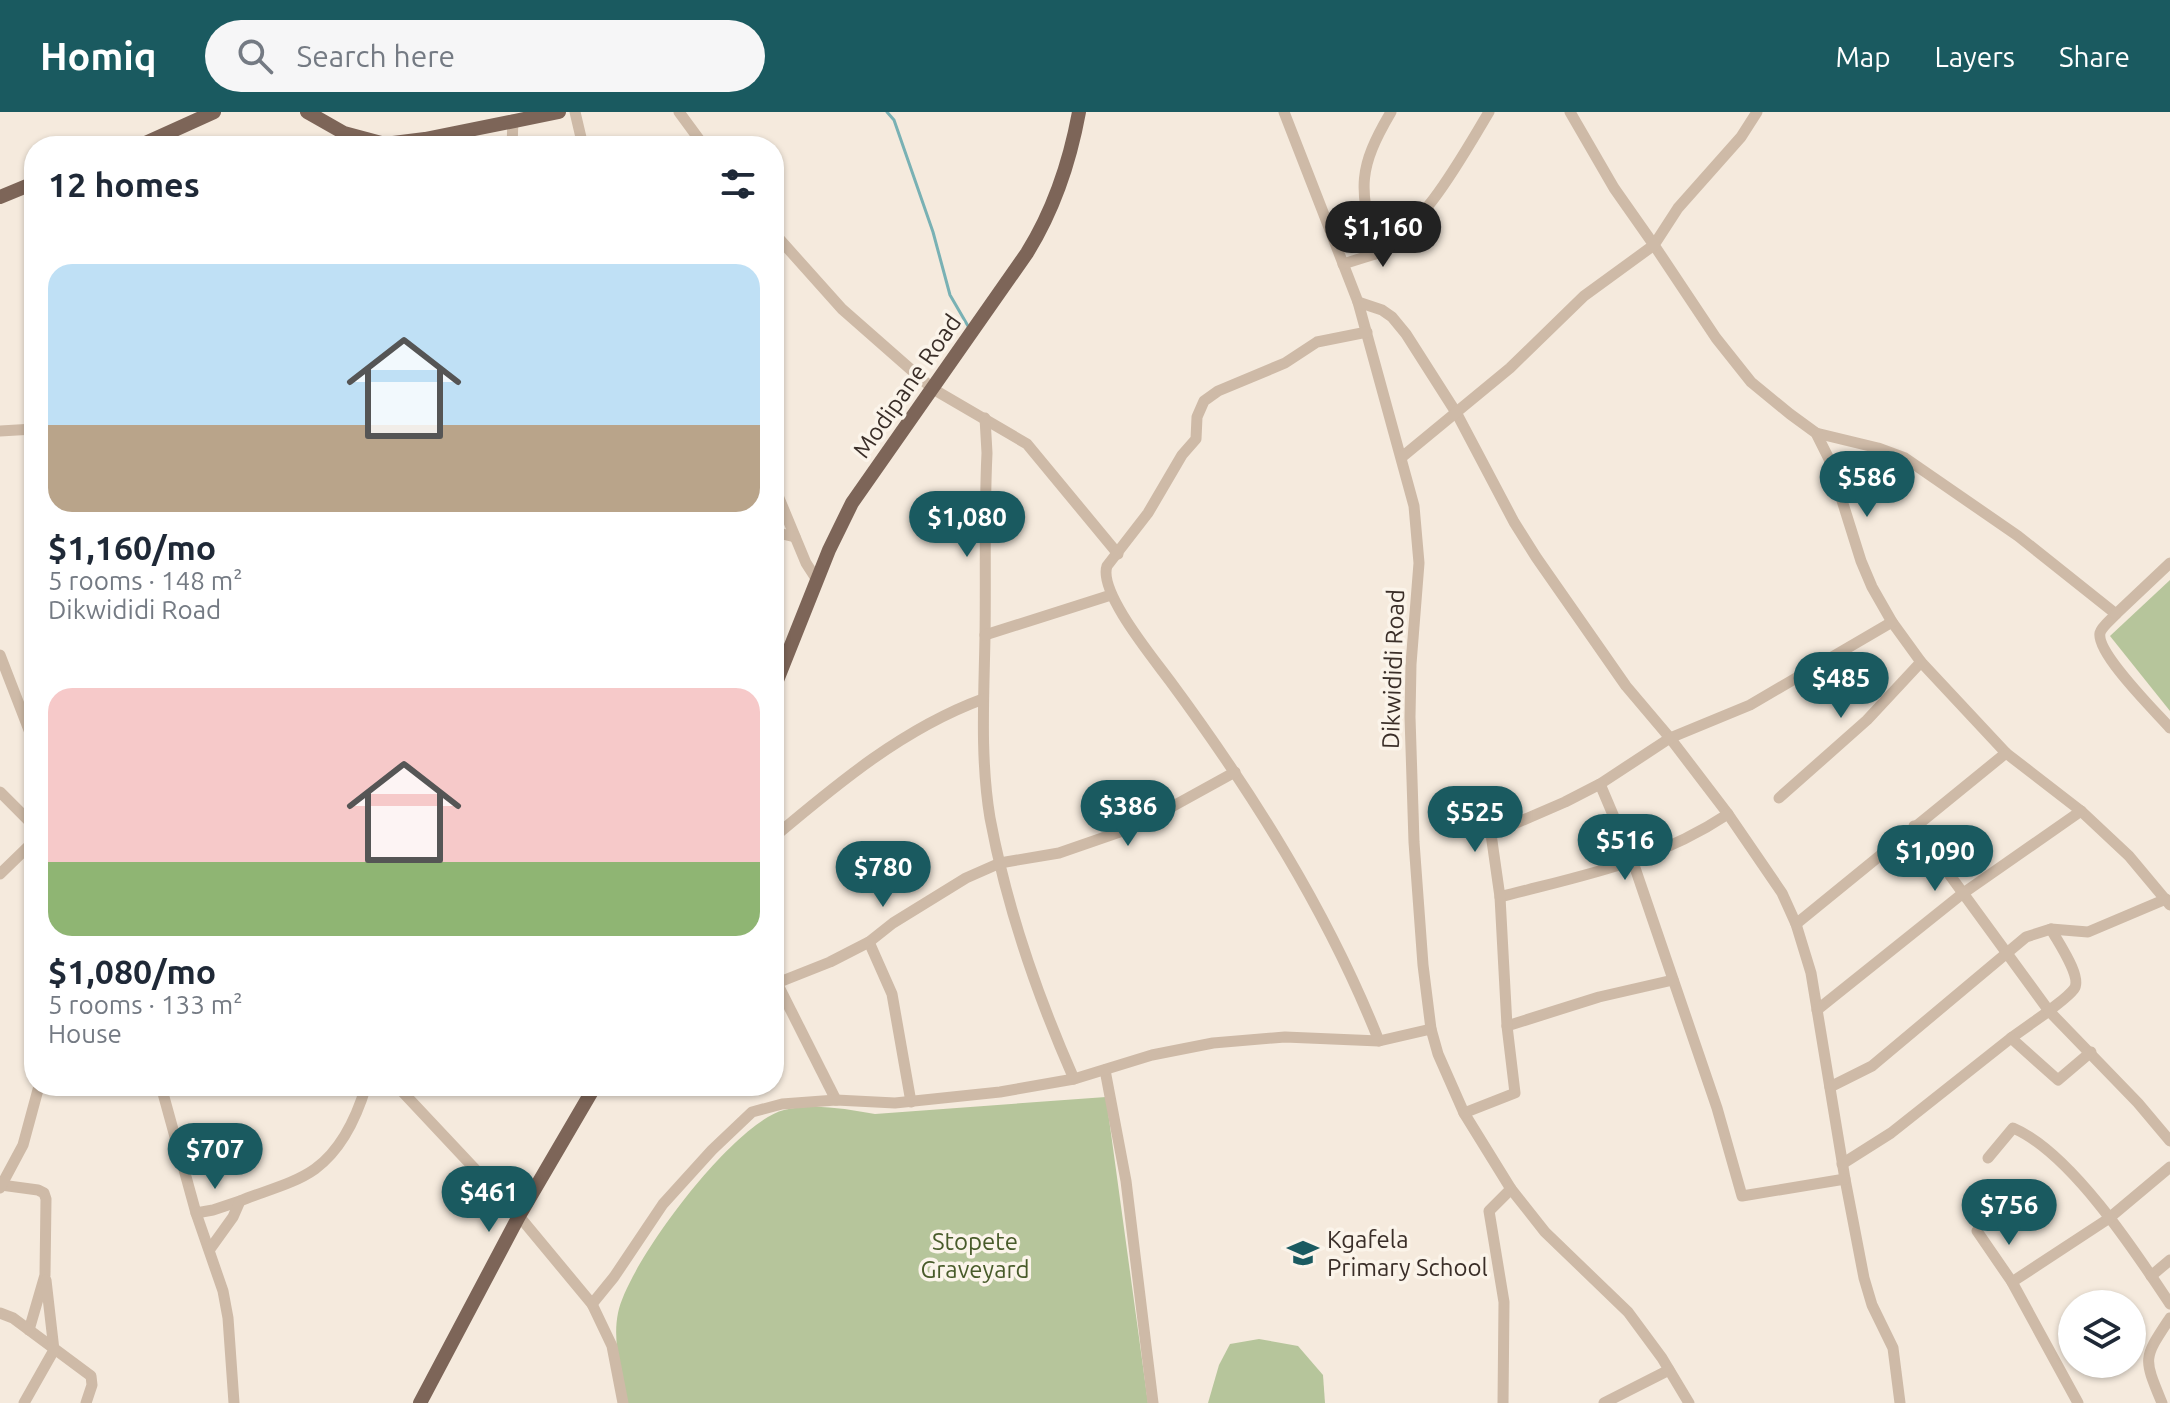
<!DOCTYPE html>
<meta charset="utf-8">
<style>
:root{--surface:#fff;--page:#f6f6f7;--text:#1f2937;--muted:#747a83;--accent:#1a5a60}
body{margin:0;font-family:Ubuntu,sans-serif;background:var(--page);color:var(--text);height:100vh;display:flex;flex-direction:column;font-size:30px;white-space:nowrap}
*{box-sizing:border-box;margin:0}
p{font-size:26px;color:var(--muted)}
.icon{flex:none;width:44px;height:44px;fill:none;stroke:currentColor;stroke-width:2;stroke-linecap:round;stroke-linejoin:round}
.map{position:relative;flex:1;overflow:hidden}
.panel{position:absolute;left:24px;top:24px;width:760px;height:960px;display:flex;flex-direction:column;background:var(--surface);border-radius:32px;box-shadow:0 2px 6px #0004}
.panel>*{flex:none}
.controls{position:absolute;left:2058px;top:1178px;display:grid;gap:16px}
.controls a{display:grid;place-items:center;width:88px;height:88px;border-radius:50%;background:var(--surface);box-shadow:0 2px 6px #0004;font-size:40px}
.price{position:absolute;translate:-50% -68px;padding:0 18px;border-radius:28px;background:var(--accent);color:#fff;font-size:26px;line-height:52px;filter:drop-shadow(0 2px 4px #0008)}
.price::after{content:'';position:absolute;left:50%;top:48px;width:24px;height:18px;margin-left:-12px;background:inherit;clip-path:polygon(0 0,100% 0,50% 100%)}
.price.active{background:#222;color:#fff}
ul{padding:0;list-style:none}
li{display:grid;align-content:center;gap:16px;height:424px;padding:0 24px}
li span{display:grid;place-items:center;height:248px;border-radius:24px;color:#555}
li>.icon{margin-inline-start:auto}
span .icon{width:144px;height:144px;fill:#fffc;stroke-width:1}
li b{font-size:34px}
h2{display:flex;justify-content:space-between;align-items:center;height:96px;padding:0 24px;font-size:34px}
header{display:flex;align-items:center;gap:48px;box-sizing:border-box;height:112px;padding:0 40px;background:var(--accent);color:#fff}
header strong{font-size:38px}
nav{display:flex;gap:44px;margin-inline-start:auto;font-size:28px}
.search{width:560px;height:72px;background:var(--page);display:flex;align-items:center;gap:20px;box-sizing:border-box;padding:0 28px;border-radius:44px;color:var(--muted);font-size:30px}
.map>svg:first-child{display:block}
.green{fill:#b6c59b}
.lines{fill:none;stroke-linecap:round;stroke-linejoin:round}
.stream{stroke:#79b1b4;stroke-width:3}
.minor{stroke:#cebaa7;stroke-width:11}
.major{stroke:#7d6558;stroke-width:14}
.labels{text-anchor:middle;dominant-baseline:central;stroke-width:7;stroke-linejoin:round;paint-order:stroke}
.street-label{font-size:24px;fill:#3a2e28;stroke:#fbf4ea}
.poi-label{font-size:24px;fill:#3a2e28;stroke:#fbf4ea;text-anchor:start}
.park-label{font-size:24px;fill:#485b2a;stroke:#fbf4ea}
</style>
<header>
<strong>Homiq</strong>
<div class="search"><svg class="icon" aria-label="search" viewBox="0 0 24 24"><circle cx="10" cy="10" r="6"/><path d="M15 15l6 6"/></svg>Search here</div>
<nav><a>Map</a><a>Layers</a><a>Share</a></nav>
</header>
<div class="map">
<svg width="2170" height="1291" viewBox="0 0 2170 1291">
<rect width="100%" height="100%" fill="#f5eadd"/>
<g class="green">
<path d="M 2170,468 L 2170,599 L 2110,524 Z"/>
<path d="M 1106,985 L 1148,1291 L 628,1291 C 622,1262 612,1230 618,1201 C 628,1151 734,1010 784,998 C 813,991 846,997 875,1002 Z"/>
<path d="M 1259,1227 L 1298,1234 L 1323,1263 L 1325,1291 L 1208,1291 L 1219,1253 L 1230,1232 Z"/>
</g>
<g class="lines">
<path class="stream" d="M 887,0 L 894,8 L 933,120 L 950,183 L 968,214"/>
<g class="minor">
<path d="M 575,0 L 583,34"/>
<path d="M 679,0 L 704,34"/>
<path d="M 1284,0 L 1358,190 L 1414,394 L 1419,451 L 1411,552 L 1410,605 L 1414,730 L 1423,853 L 1431,917 L 1438,942 L 1464,1001 L 1511,1077 L 1545,1120 L 1628,1200 L 1662,1246 L 1689,1291"/>
<path d="M 1391,0 C 1355,61 1361,76 1375,142 C 1425,114 1460,48 1489,0"/>
<path d="M 1757,0 L 1741,25 L 1678,96 L 1654,133 L 1716,226 L 1751,270 L 1790,302 L 1816,321 L 1829,347 L 1861,449 L 1872,475 L 1892,510 L 1921,550 L 2006,641 L 2081,699 L 2129,744 L 2170,793"/>
<path d="M 512,34 L 513,8"/>
<path d="M 774,121 L 842,197 L 933,277 L 1027,332 L 1118,442"/>
<path d="M 1343,152 L 1375,142"/>
<path d="M 1358,190 L 1382,198 L 1392,205 L 1406,222 L 1457,302 L 1514,410 L 1536,445 L 1626,574 L 1670,626 L 1728,702 L 1782,781 L 1796,812 L 1811,861 L 1845,1067 L 1864,1166 L 1872,1193 L 1893,1236 L 1900,1291"/>
<path d="M 1367,220 L 1317,230 L 1285,251 L 1218,279 L 1204,289 L 1197,305 L 1196,327 L 1182,343 L 1148,401 L 1107,454 C 1098,480 1154,547 1170,569 C 1252,680 1328,800 1379,929"/>
<path d="M 985,306 L 987,341 C 984,402 986,463 985,524 C 984,584 980,646 990,706 C 1007,797 1037,883 1074,967"/>
<path d="M 0,319 L 34,317"/>
<path d="M 1816,321 L 1878,336 L 1905,346 L 2018,424 L 2116,502 C 2111,508 2102,514 2100,521 C 2096,541 2155,599 2170,616"/>
<path d="M 1402,345 L 1510,256 L 1584,184 L 1654,133 L 1614,76 L 1570,0"/>
<path d="M 774,374 L 806,451 L 817,468"/>
<path d="M 774,420 L 795,425"/>
<path d="M 2116,502 L 2170,451"/>
<path d="M 985,523 L 1111,483"/>
<path d="M 0,543 L 34,631"/>
<path d="M 1600,672 L 1633,750 L 1717,996 L 1742,1084 L 1845,1067"/>
<path d="M 0,680 L 34,714"/>
<path d="M 1779,686 L 1867,608 L 1921,550"/>
<path d="M 1914,714 L 2049,899 L 2011,926"/>
<path d="M 774,725 C 838,671 904,616 983,587"/>
<path d="M 0,762 L 34,729"/>
<path d="M 1500,785 C 1583,763 1654,751 1728,702"/>
<path d="M 1796,812 L 2006,641"/>
<path d="M 2051,817 C 2057,829 2083,865 2074,877 C 2068,885 2057,892 2049,899 L 2138,991 L 2170,1029"/>
<path d="M 869,830 L 892,882 L 911,990"/>
<path d="M 775,867 L 836,988"/>
<path d="M 777,871 L 830,850 L 869,830 L 893,811 L 966,766 L 1000,751 L 1059,741 L 1137,714 L 1235,660"/>
<path d="M 1817,898 L 1962,782 L 2081,699"/>
<path d="M 1507,914 L 1599,885 L 1673,868"/>
<path d="M 1105,958 L 1126,1069 L 1153,1291"/>
<path d="M 161,974 L 196,1101 L 223,1179 L 228,1206 L 234,1291"/>
<path d="M 397,974 L 519,1104 L 592,1192 L 612,1234 L 623,1291"/>
<path d="M 1830,975 L 1872,954 L 2026,825 L 2051,817 L 2088,820 L 2166,787"/>
<path d="M 1464,1001 L 1515,981 L 1507,914 L 1500,785 L 1491,722 L 1565,690 L 1600,672 L 1670,626 L 1750,593 L 1892,510"/>
<path d="M 1988,1046 L 2013,1016 C 2070,1040 2135,1139 2170,1192"/>
<path d="M 1842,1052 L 1891,1021 L 2011,926 L 2058,968 L 2091,940"/>
<path d="M 1,1073 L 38,1078 L 44,1081 L 46,1087 L 45,1163 L 29,1218"/>
<path d="M 0,1076 L 23,1033 L 39,974"/>
<path d="M 196,1101 L 213,1098 L 240,1089"/>
<path d="M 1977,1119 L 2012,1170"/>
<path d="M 210,1137 L 233,1105 L 240,1089 C 264,1079 294,1072 315,1057 C 341,1038 357,1004 366,974"/>
<path d="M 2151,1164 L 2170,1148"/>
<path d="M 592,1192 L 614,1165 L 663,1092 L 712,1038 L 752,1000 L 782,992 L 836,988 L 895,991 L 1000,980 L 1074,967 L 1152,943 L 1213,931 L 1285,925 L 1379,929 L 1431,917"/>
<path d="M 0,1201 L 13,1206 L 91,1264 L 92,1273 L 86,1291"/>
<path d="M 24,1291 L 54,1238 L 46,1168"/>
<path d="M 1503,1291 L 1504,1190 L 1489,1099 L 1511,1077"/>
<path d="M 1604,1291 L 1669,1258"/>
<path d="M 2078,1291 L 2012,1170 L 2108,1107 L 2170,1055"/>
<path d="M 2162,1291 C 2143,1245 2143,1247 2170,1206"/>
</g>
<g class="major">
<path d="M 307,0 L 344,21 L 385,32 L 425,27 L 559,0"/>
<path d="M 139,34 L 214,0"/>
<path d="M 0,85 L 34,71"/>
<path d="M 774,576 L 829,438 L 852,391 L 1027,141 C 1053,99 1070,49 1079,0"/>
<path d="M 420,1291 L 519,1104 L 595,974"/>
</g>
</g>
<defs>
<symbol id="school-bare" viewBox="-9 -9 18 18"><path d="M0-5L7-2L0 1L-7-2ZM-4 1L0 2.5L4 1V4Q0 6-4 4Z" fill="#1a5a60" stroke="#fbf4ea" stroke-width="2.5" paint-order="stroke"/></symbol>
</defs>
<g fill-rule="evenodd">
<use href="#school-bare" x="1281" y="1119" width="44" height="44"/>
</g>
<g class="labels">
<g class="street-label">
<text transform="translate(907 274) rotate(-55)">Modipane Road</text>
<text transform="translate(1393 557) rotate(-88)">Dikwididi Road</text>
</g>
<g class="poi-label">
<text x="1327" y="1127">Kgafela<tspan x="1327" dy="28">Primary School</tspan></text>
</g>
<g class="park-label">
<text x="975" y="1129">Stopete<tspan x="975" dy="28">Graveyard</tspan></text>
</g>
</g>
</svg>
<div class="controls">
<a><svg class="icon" aria-label="layers" viewBox="0 0 24 24"><path d="M12 4l9 5-9 5-9-5zM3 14l9 5 9-5"/></svg></a>
</div>
<b class="price active" style="left:1383px;top:157px">$1,160</b>
<b class="price" style="left:1867px;top:407px">$586</b>
<b class="price" style="left:967px;top:447px">$1,080</b>
<b class="price" style="left:1841px;top:608px">$485</b>
<b class="price" style="left:1128px;top:736px">$386</b>
<b class="price" style="left:1475px;top:742px">$525</b>
<b class="price" style="left:1625px;top:770px">$516</b>
<b class="price" style="left:1935px;top:781px">$1,090</b>
<b class="price" style="left:883px;top:797px">$780</b>
<b class="price" style="left:215px;top:1079px">$707</b>
<b class="price" style="left:489px;top:1122px">$461</b>
<b class="price" style="left:2009px;top:1135px">$756</b>
<section class="panel">
<h2>12 homes<svg class="icon" aria-label="filters" viewBox="0 0 24 24"><path d="M4 7h16M4 17h16"/><circle cx="9" cy="7" r="2"/><circle cx="15" cy="17" r="2"/></svg></h2>
<ul>
<li><span style="background:linear-gradient(#bfe0f5 65%,#b9a48a 0)"><svg class="icon" aria-label="home" viewBox="0 0 24 24"><path d="M3 11l9-7 9 7M6 9v11h12V9"/></svg></span><div><b>$1,160/mo</b><p>5 rooms · 148 m²</p><p>Dikwididi Road</p></div></li>
<li><span style="background:linear-gradient(#f6c9c9 70%,#8fb573 0)"><svg class="icon" aria-label="home" viewBox="0 0 24 24"><path d="M3 11l9-7 9 7M6 9v11h12V9"/></svg></span><div><b>$1,080/mo</b><p>5 rooms · 133 m²</p><p>House</p></div></li>
</ul>
</section>
</div>
